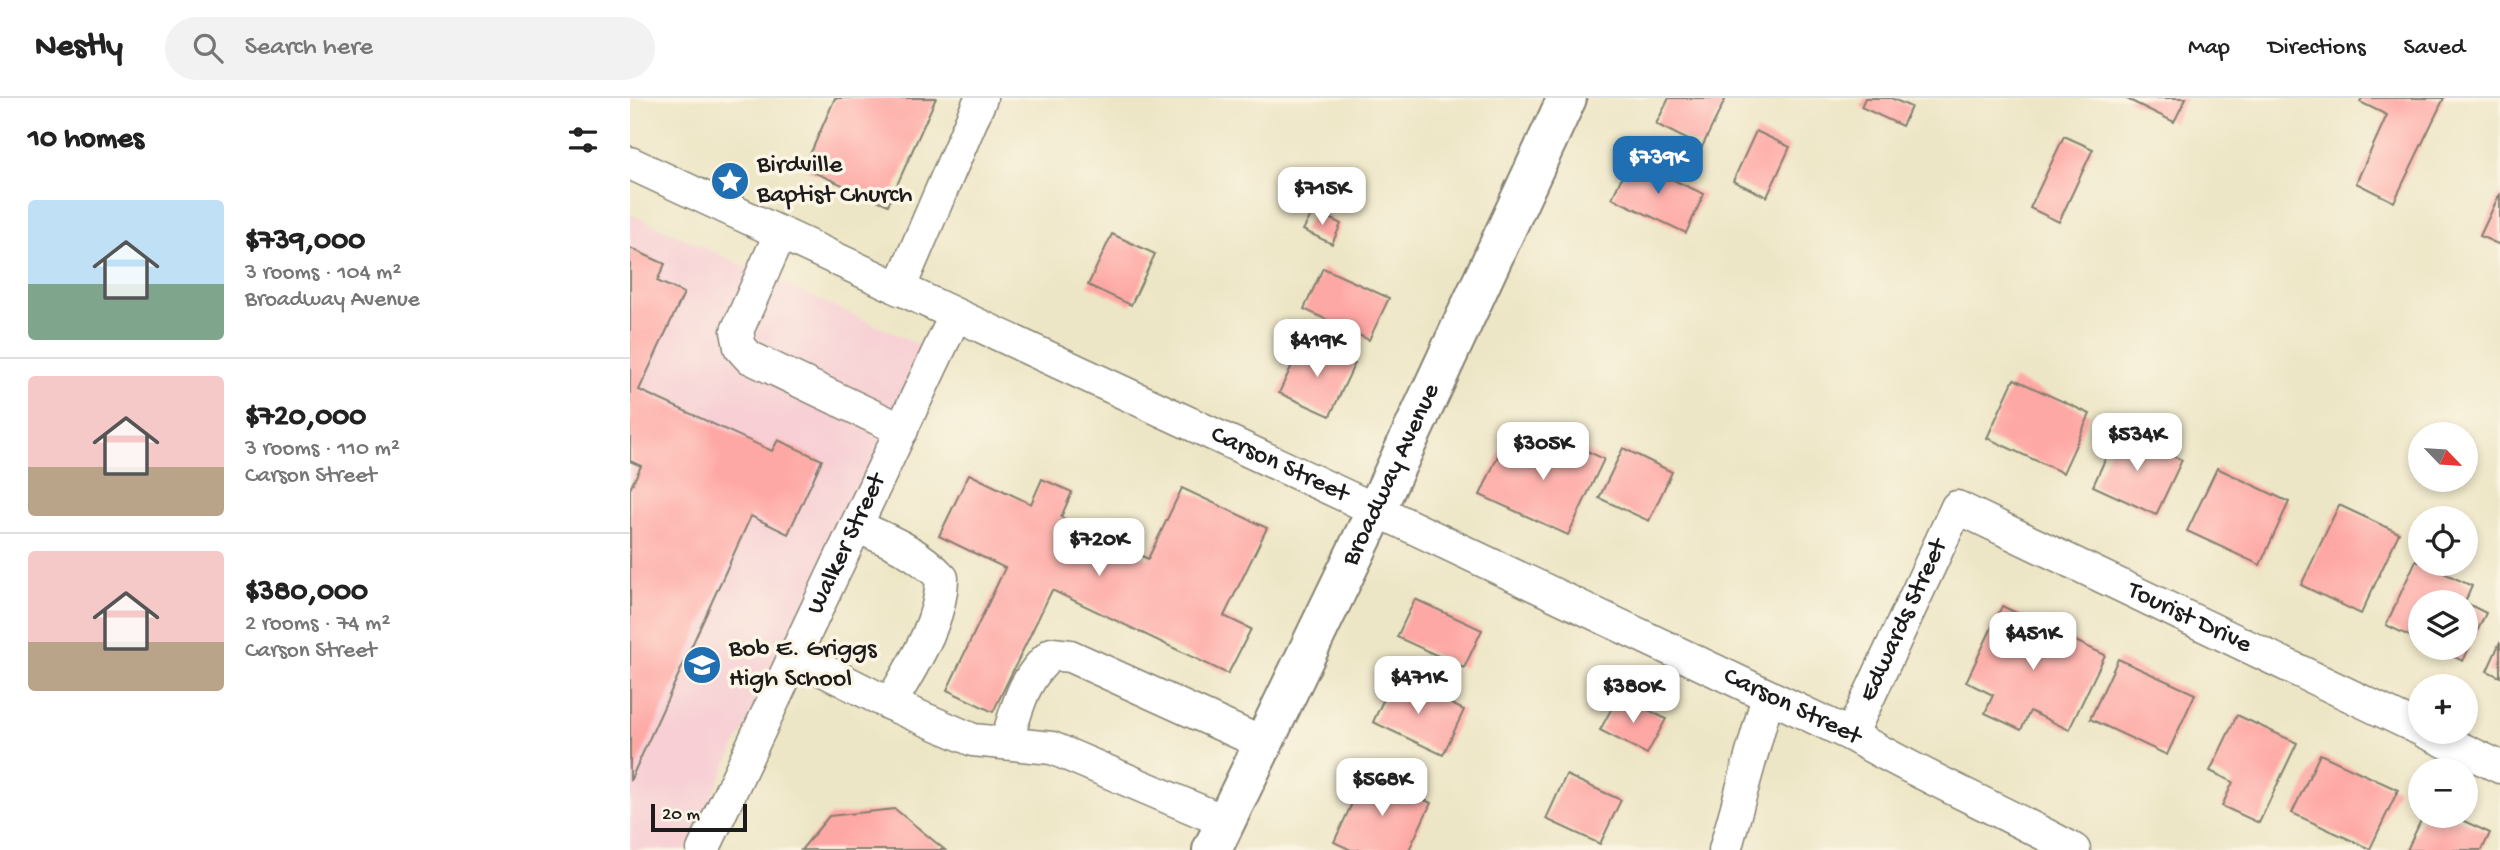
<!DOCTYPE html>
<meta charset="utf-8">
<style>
:root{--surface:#fff;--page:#f2f2f2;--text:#222;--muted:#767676;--line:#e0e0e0;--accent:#1f6fb2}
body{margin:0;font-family:"Gochi Hand",sans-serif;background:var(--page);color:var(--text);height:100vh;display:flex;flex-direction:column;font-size:26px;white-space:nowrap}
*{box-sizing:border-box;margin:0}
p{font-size:23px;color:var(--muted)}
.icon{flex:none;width:38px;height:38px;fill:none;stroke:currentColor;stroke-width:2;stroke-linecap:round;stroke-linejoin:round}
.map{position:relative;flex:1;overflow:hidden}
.side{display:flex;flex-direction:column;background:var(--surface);width:630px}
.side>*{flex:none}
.needle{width:46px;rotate:115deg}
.fabs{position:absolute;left:1778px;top:324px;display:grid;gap:14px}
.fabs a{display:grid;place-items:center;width:70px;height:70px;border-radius:50%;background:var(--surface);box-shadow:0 4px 10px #0003;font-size:35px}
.scale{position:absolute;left:21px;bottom:18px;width:96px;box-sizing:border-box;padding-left:7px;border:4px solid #1c1c1c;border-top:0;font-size:19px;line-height:24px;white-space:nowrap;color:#1c1c1c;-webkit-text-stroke:5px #fcf5e5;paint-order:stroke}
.price{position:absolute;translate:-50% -60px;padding:0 16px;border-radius:14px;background:#fff;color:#222;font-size:23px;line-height:46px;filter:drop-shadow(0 2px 4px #0008)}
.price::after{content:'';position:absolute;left:50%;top:42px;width:21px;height:16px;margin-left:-10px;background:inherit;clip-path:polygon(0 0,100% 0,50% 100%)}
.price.on{background:var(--accent);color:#fff}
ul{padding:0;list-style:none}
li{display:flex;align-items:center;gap:21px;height:175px;padding:0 28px}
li+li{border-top:2px solid var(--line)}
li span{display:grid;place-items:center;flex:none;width:196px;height:140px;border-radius:7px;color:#555}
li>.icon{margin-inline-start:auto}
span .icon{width:84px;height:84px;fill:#fffc;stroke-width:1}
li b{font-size:30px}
h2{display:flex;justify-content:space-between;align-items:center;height:84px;padding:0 28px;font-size:30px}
header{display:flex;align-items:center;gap:42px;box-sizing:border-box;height:98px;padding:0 35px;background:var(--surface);border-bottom:2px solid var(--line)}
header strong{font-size:33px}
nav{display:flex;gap:38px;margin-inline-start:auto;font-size:24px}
.search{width:490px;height:63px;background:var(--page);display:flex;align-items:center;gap:18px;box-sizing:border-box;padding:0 24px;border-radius:38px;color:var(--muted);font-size:26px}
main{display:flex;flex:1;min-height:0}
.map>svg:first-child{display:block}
.built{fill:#f7cfd4}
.building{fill:#fea8a5}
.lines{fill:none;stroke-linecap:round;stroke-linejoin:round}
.minor-casing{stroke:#848171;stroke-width:35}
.major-casing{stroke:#848171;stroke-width:42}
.minor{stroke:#fff;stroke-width:32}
.major{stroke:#fff;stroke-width:38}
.labels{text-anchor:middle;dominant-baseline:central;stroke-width:7;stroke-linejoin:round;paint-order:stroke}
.poi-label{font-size:26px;fill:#1c1c1c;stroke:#fcf5e5;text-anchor:start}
.street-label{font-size:26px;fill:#1c1c1c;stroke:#fcf5e5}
</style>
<header>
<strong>Nestly</strong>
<div class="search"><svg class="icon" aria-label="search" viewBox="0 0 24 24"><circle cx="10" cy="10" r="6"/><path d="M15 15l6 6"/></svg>Search here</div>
<nav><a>Map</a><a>Directions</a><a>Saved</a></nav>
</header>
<main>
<section class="side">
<h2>10 homes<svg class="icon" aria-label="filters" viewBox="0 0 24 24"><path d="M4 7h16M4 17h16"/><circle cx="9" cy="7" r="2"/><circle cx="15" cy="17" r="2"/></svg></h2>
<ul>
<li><span style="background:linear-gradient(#bfe0f5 60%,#7fa58c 0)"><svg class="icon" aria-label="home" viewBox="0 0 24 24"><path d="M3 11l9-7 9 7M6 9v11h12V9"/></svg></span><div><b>$739,000</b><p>3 rooms · 104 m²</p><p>Broadway Avenue</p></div></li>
<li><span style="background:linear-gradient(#f6c9c9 65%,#b9a48a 0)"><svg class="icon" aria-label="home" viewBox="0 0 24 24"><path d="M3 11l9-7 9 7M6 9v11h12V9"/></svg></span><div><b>$720,000</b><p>3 rooms · 110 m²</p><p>Carson Street</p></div></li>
<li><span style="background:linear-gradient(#f6c9c9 65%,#b9a48a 0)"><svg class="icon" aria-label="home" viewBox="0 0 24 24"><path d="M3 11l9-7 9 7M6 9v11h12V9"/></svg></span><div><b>$380,000</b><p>2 rooms · 74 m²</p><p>Carson Street</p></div></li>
</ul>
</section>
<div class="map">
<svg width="1870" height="752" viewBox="0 0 1870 752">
<rect width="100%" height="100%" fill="#fcf5e5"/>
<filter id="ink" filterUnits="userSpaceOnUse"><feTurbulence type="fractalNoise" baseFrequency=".0143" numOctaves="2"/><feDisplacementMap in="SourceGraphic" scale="14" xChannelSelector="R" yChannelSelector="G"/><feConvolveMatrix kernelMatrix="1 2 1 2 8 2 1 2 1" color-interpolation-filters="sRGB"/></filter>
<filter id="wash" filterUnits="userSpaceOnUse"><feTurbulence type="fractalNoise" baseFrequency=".00686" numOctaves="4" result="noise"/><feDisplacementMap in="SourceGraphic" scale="28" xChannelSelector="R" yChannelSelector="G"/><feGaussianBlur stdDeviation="1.57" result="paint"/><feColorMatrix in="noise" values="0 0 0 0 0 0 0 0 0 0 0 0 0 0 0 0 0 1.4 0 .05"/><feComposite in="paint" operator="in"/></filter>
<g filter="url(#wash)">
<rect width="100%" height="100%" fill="#ede6c6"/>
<path class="built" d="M 0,116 L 296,250 L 56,752 L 0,752 Z"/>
<g id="blocks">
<g class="building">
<path d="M 205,0 L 306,0 L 258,107 L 174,70 Z"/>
<path d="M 1039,0 L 1096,0 L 1072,49 L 1026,26 Z"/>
<path d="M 1235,0 L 1261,0 L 1281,9 L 1272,28 L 1231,9 Z"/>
<path d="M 1495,0 L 1556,0 L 1544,24 Z"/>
<path d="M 1732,0 L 1814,0 L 1764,104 L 1726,85 L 1757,17 L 1730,4 Z"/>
<path d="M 1126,33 L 1160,49 L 1137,99 L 1103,83 Z"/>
<path d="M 1434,38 L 1463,51 L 1429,124 L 1400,110 Z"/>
<path d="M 1000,62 L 1074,96 L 1056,135 L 982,100 Z"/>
<path d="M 1870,95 L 1870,147 L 1850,138 Z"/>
<path d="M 684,112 L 711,126 L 702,146 L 673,132 Z"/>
<path d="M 482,136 L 525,156 L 501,207 L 458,187 Z"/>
<path d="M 0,150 L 35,166 L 27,183 L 54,195 L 9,292 L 142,353 L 148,342 L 192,362 L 158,436 L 121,418 L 0,683 L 0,391 L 11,368 L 0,363 Z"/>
<path d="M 693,170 L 759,200 L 739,242 L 674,211 Z"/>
<path d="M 692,249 L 725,265 L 700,318 L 649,295 L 670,250 L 688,258 Z"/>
<path d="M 1384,281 L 1460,316 L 1433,375 L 1357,340 Z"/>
<path d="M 1488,333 L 1552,362 L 1526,417 L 1463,388 Z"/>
<path d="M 877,338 L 927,361 L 936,343 L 974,361 L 938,437 L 850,397 Z"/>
<path d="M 993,350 L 1042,374 L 1019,423 L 969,400 Z"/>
<path d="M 1587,370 L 1659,404 L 1630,467 L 1557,433 Z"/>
<path d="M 339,376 L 401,406 L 412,381 L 442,394 L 431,419 L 518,461 L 552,390 L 637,430 L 594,518 L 621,531 L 598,576 L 422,492 L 363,614 L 317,592 L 375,470 L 309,438 Z"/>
<path d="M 1709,407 L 1769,435 L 1731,516 L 1671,487 Z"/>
<path d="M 1786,462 L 1842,488 L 1835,504 L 1790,504 L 1790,543 L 1756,527 Z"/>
<path d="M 785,501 L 852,532 L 834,570 L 767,539 Z"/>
<path d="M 1836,505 L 1856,515 L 1833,563 L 1804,550 L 1836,550 Z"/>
<path d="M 1372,508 L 1475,557 L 1439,632 L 1400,613 L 1391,632 L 1355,615 L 1363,597 L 1336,584 Z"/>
<path d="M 1870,544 L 1870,579 L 1857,573 Z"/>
<path d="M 1488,561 L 1565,596 L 1537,657 L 1460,621 Z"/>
<path d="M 764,579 L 834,612 L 813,657 L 743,624 Z"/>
<path d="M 989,597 L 1036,621 L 1017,656 L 970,632 Z"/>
<path d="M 1607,617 L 1667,645 L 1629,725 L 1592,708 L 1603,684 L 1580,673 Z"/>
<path d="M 1690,656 L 1768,692 L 1740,751 L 1662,715 Z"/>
<path d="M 736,675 L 801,705 L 779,752 L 721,752 L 704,744 Z"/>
<path d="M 936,677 L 991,702 L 970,746 L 916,721 Z"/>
<path d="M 265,711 L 315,752 L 171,752 L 199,718 Z"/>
<path d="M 1793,718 L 1823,718 L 1860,735 L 1852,752 L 1777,752 Z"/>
</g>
</g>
</g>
<g filter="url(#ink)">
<use href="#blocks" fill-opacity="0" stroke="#848171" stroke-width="2"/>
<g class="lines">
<defs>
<g id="minor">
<path id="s1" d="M 0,65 L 746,412 L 1221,637 C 1293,679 1371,712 1444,752"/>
<path d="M 150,136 L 107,233 L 110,249 L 119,259 L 272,332"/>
<path d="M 269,191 L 351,0"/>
<path d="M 226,428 C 258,442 288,454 312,480 C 311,525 282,568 260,606"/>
<path d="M 165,558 L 260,606 L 343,642 L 422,650 L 596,724"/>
<path d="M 1795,634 L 1870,669"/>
<path id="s2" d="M 1221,637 L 1327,409 L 1790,631"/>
<path d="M 376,645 C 388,609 392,581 422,556 L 440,558 L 634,646"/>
<path id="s3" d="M 73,752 L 325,218"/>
<path d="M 1095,752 L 1138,598"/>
</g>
<g id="major">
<path id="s4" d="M 582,752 L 746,412 L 937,0"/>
</g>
</defs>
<use href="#minor" class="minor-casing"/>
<use href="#major" class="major-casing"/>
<use href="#minor" class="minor"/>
<use href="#major" class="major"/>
</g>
</g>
<defs>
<symbol id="sight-disc" viewBox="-11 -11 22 22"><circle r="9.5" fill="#1f6fb2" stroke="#fcf5e5"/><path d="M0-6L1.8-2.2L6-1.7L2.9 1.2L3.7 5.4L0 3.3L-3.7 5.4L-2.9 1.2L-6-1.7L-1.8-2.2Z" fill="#fff"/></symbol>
<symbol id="school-disc" viewBox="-11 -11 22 22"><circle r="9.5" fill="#1f6fb2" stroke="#fcf5e5"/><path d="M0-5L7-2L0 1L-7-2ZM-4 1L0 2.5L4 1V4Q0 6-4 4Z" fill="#fff"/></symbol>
</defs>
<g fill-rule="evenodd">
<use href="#sight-disc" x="78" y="61" width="44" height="44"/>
<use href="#school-disc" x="50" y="545" width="44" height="44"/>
</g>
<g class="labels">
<g class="poi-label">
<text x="127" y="68">Birdville<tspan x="127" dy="30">Baptist Church</tspan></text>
<text x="99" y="552">Bob E. Griggs<tspan x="99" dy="30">High School</tspan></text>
</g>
<g class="street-label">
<text stroke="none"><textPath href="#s1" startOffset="716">Carson Street</textPath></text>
<text stroke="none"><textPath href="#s4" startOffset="416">Broadway Avenue</textPath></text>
<text stroke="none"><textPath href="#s3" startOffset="338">Walker Street</textPath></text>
<text stroke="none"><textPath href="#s2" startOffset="509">Tourist Drive</textPath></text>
<text stroke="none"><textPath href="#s2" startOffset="126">Edwards Street</textPath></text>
<text stroke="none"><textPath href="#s1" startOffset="1283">Carson Street</textPath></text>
</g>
</g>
</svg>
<div class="fabs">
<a><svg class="needle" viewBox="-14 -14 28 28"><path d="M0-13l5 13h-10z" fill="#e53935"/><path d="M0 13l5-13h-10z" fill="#767676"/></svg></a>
<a><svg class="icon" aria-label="locate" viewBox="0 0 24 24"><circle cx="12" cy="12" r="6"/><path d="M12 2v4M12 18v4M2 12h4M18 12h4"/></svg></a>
<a><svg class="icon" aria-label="layers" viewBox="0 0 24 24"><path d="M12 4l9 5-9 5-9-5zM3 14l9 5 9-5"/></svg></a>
<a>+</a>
<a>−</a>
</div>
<div class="scale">20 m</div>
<b class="price on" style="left:1028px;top:98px">$739K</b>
<b class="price" style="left:692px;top:129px">$715K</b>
<b class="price" style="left:687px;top:281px">$419K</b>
<b class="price" style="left:1507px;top:375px">$534K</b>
<b class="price" style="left:913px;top:384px">$305K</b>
<b class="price" style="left:469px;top:480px">$720K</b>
<b class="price" style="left:1403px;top:574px">$451K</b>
<b class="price" style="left:788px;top:618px">$471K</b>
<b class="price" style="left:1003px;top:627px">$380K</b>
<b class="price" style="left:752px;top:720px">$568K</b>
</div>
</main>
